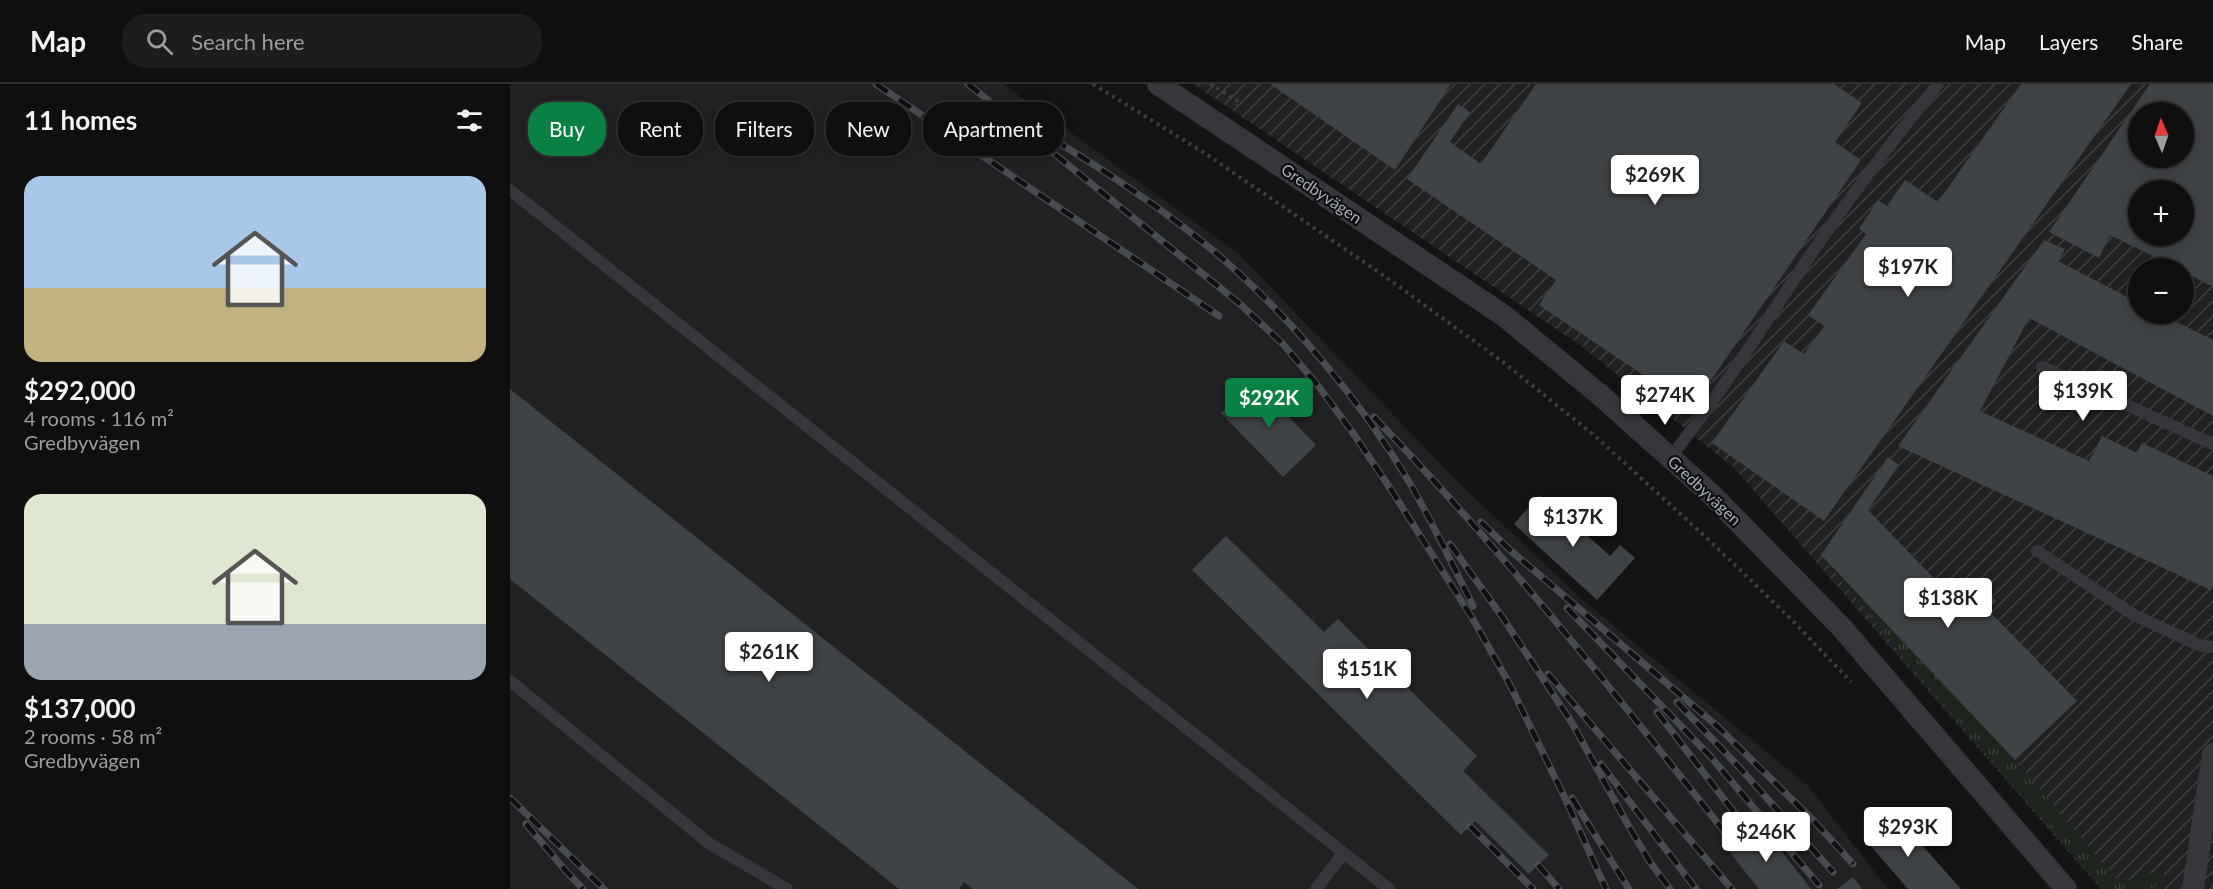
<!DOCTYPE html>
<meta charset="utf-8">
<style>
:root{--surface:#0f0f10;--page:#1d1d1e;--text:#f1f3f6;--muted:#9b9c9f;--line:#2f2f30;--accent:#0b8043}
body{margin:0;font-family:Lato,sans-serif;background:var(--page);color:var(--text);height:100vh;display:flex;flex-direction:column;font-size:22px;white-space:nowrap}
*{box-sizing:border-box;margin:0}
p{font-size:20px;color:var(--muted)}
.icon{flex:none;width:33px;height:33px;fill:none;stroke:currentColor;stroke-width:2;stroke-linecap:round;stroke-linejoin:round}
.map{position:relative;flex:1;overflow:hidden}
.panel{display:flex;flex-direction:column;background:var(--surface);width:510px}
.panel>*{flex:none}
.guide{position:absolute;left:18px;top:18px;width:570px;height:54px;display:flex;gap:12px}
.needle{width:39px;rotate:358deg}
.controls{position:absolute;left:1618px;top:18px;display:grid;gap:12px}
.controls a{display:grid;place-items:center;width:66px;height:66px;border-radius:50%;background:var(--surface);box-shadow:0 3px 15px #0003,0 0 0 2px var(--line);font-size:30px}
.price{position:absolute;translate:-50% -51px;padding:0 14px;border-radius:6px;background:#fff;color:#222;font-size:20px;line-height:39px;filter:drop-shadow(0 2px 3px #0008)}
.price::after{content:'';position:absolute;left:50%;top:36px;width:18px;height:14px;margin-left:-9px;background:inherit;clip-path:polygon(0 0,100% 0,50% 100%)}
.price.active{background:var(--accent);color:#fff}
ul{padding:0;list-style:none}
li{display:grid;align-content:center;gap:12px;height:318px;padding:0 24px}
li span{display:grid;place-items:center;height:186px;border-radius:18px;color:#555}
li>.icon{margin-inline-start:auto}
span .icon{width:108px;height:108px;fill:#fffc;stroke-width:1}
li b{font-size:26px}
h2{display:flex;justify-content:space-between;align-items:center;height:72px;padding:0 24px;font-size:26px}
.pill{padding:0 21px;border-radius:24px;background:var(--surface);box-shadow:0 3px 15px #0003,0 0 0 2px var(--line);font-size:21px;line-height:54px}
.pill.active{background:var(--accent);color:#fff}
header{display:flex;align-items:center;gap:36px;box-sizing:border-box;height:84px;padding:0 30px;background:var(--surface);border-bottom:2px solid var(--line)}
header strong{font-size:28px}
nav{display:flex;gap:33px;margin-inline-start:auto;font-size:21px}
.search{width:420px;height:54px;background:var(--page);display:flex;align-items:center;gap:15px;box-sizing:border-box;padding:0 21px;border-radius:24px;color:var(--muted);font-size:22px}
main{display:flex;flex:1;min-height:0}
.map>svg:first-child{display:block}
.built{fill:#202123}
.industrial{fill:url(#industrial-furrows);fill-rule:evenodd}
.grass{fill:url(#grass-tufts)}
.building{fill:#404346;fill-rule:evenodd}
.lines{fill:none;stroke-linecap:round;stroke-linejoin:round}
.path{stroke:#3b3e42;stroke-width:4;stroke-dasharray:3 4.5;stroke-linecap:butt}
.lane{stroke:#35373b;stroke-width:12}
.street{stroke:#35373b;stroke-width:22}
.rail-casing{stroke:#484b50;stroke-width:7}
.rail{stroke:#0f0f11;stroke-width:4.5;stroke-dasharray:14;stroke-linecap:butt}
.labels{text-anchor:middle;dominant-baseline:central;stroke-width:4.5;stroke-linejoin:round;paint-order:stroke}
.street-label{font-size:16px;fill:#a5adb7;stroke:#0f0f11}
</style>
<header>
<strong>Map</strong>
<div class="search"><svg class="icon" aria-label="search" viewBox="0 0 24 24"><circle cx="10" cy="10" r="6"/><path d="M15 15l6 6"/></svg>Search here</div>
<nav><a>Map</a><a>Layers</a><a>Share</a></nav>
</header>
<main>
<section class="panel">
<h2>11 homes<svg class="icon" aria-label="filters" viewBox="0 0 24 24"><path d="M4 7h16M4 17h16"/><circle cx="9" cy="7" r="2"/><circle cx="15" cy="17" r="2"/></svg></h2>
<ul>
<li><span style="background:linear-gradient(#a9c7e8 60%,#c2b280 0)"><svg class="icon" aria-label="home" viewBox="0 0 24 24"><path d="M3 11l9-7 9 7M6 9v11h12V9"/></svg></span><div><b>$292,000</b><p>4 rooms · 116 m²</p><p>Gredbyvägen</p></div></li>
<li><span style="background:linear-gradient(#dfe7d0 70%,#9aa5b1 0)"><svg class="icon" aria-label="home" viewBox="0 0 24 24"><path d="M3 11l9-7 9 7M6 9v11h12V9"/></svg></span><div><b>$137,000</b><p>2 rooms · 58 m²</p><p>Gredbyvägen</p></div></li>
</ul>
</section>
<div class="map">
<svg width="1703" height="805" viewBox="0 0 1703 805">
<defs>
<pattern id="industrial-furrows" width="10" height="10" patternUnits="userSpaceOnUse" patternTransform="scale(1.5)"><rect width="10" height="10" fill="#202123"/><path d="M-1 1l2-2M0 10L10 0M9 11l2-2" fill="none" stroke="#3d3f41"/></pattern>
<pattern id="grass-tufts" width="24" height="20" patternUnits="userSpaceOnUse" patternTransform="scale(1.5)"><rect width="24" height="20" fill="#1c241c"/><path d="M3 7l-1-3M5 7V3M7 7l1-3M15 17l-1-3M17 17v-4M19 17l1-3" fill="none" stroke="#3a413b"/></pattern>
</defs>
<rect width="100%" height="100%" fill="#141416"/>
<path class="built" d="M 0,0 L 493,0 L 729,170 L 949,399 L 1075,518 L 1299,703 L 1378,805 L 0,805 Z"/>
<path class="industrial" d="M 683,0 L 1703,0 L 1703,805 L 1591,805 L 1223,383 L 1071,262 ZM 1629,28 L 1674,28 L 1674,74 L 1629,74 ZM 1629,106 L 1674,106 L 1674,152 L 1629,152 ZM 1629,184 L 1674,184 L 1674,230 L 1629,230 Z"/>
<path class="grass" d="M 1311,471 L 1505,676 L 1609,799 L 1655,785 L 1653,797 L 1642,805 L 1593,805 L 1400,581 Z"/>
<g class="building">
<path d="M 760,0 L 941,0 L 885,86 Z"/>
<path d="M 1026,0 L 1324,0 L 1352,19 L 1325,58 L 1351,76 L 1189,314 L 1158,293 L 1151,303 L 1029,221 L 1046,196 L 897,95 L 948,20 L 960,28 L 940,58 L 971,80 Z"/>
<path d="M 1511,0 L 1621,0 L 1314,437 L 1202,359 L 1274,257 L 1294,270 L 1314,242 L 1298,231 L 1356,150 L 1349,145 L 1368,116 L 1377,122 L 1395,96 L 1428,118 Z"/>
<path d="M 1640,0 L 1703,0 L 1703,203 L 1674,188 L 1674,184 L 1667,184 L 1600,151 L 1589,174 L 1539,148 ZM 1629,28 L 1674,28 L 1674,74 L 1629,74 ZM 1629,106 L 1674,106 L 1674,152 L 1629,152 Z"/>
<path d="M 1534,156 L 1555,165 L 1548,177 L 1629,219 L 1629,230 L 1651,230 L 1703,256 L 1703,332 L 1519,234 L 1470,327 L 1579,377 L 1592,352 L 1627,369 L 1632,359 L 1703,392 L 1703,501 L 1701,506 L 1388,362 Z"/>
<path d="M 744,297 L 806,361 L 773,393 L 711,329 Z"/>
<path d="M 0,305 L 628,805 L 463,805 L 454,798 L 449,805 L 389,805 L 0,495 Z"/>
<path d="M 1378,373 L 1389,381 L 1358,426 L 1442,513 L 1462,494 L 1486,517 L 1478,526 L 1567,617 L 1505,676 L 1311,471 Z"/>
<path d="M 1029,411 L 1066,445 L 1068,443 L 1100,472 L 1110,461 L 1125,474 L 1087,516 L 1004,440 Z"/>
<path d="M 716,452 L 814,548 L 828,535 L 967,672 L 953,687 L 1039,771 L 1019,790 L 965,737 L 951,751 L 682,486 Z"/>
<path d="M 1385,731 L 1451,805 L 1398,805 L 1354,754 Z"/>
<path d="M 1251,741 L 1301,805 L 1249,805 L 1218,766 Z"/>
<path d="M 1343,793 L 1352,805 L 1327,805 Z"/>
</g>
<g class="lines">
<g class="path">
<path d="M 583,0 L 696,70 L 870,189 L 993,278 L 1085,352 L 1201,458 L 1281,535 L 1341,598"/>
<path d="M 700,0 L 729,18 L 726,22"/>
</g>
<g class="lane">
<path d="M 0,106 L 879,805"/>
<path d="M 1532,283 L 1703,360"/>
<path d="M 1160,374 C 1214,306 1259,232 1308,160 C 1346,105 1386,52 1428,0"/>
<path d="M 1527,467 L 1624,531 L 1689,561 L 1703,563"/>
<path d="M 0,597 L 200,760 L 277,805"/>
<path d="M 806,805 L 833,770"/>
</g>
<g class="street">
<path d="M 648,0 L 993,231 L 1089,310 L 1201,410 L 1332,544 L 1556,805"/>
<path d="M 1683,805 L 1703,670"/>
</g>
<defs>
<g id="rail">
<path d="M 366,0 L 709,232"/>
<path d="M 458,0 L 730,220 L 773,260 L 809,303 L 843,349 L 880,404 L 961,532 L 999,599 L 1054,712 L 1096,805"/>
<path d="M 520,41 C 584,80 649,121 706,169 C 780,232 852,318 901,401 C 923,440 943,481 963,522"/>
<path d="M 864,333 C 994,467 1109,615 1225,761"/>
<path d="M 971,438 L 1000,466 L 1207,642 L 1304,737 L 1343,780"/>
<path d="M 940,460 L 993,534 L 1062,639 L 1118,741 L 1140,778 L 1160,805"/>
<path d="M 1057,524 L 1200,672 L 1309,801"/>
<path d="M 1038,590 L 1222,805"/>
<path d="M 1167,618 L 1228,682 L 1323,788"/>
<path d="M 1147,628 L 1240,749"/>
<path d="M 1091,680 L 1186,805"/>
<path d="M 0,714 L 94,805"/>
<path d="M 1062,714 L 1119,805"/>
<path d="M 16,740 L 56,787 L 73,805"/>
<path d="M 960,742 L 1023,805"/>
<path d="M 1028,781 L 1049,805"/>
</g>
</defs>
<use href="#rail" class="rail-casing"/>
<use href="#rail" class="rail"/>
</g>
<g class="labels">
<g class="street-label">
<text transform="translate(812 109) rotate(34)">Gredbyvägen</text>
<text transform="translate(1195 406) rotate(43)">Gredbyvägen</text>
</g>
</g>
</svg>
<div class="controls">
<a><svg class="needle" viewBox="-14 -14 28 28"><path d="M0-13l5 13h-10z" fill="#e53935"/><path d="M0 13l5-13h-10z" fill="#9b9c9f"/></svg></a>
<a>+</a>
<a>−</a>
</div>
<b class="price" style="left:1145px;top:122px">$269K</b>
<b class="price" style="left:1398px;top:214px">$197K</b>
<b class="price" style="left:1573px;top:338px">$139K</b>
<b class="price" style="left:1155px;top:342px">$274K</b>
<b class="price active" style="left:759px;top:345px">$292K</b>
<b class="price" style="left:1063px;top:464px">$137K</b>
<b class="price" style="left:1438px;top:545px">$138K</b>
<b class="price" style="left:259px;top:599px">$261K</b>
<b class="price" style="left:857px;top:616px">$151K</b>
<b class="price" style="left:1398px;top:774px">$293K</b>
<b class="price" style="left:1256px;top:779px">$246K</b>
<div class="guide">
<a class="pill active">Buy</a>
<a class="pill">Rent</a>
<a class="pill">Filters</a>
<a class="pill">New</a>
<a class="pill">Apartment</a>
</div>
</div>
</main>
